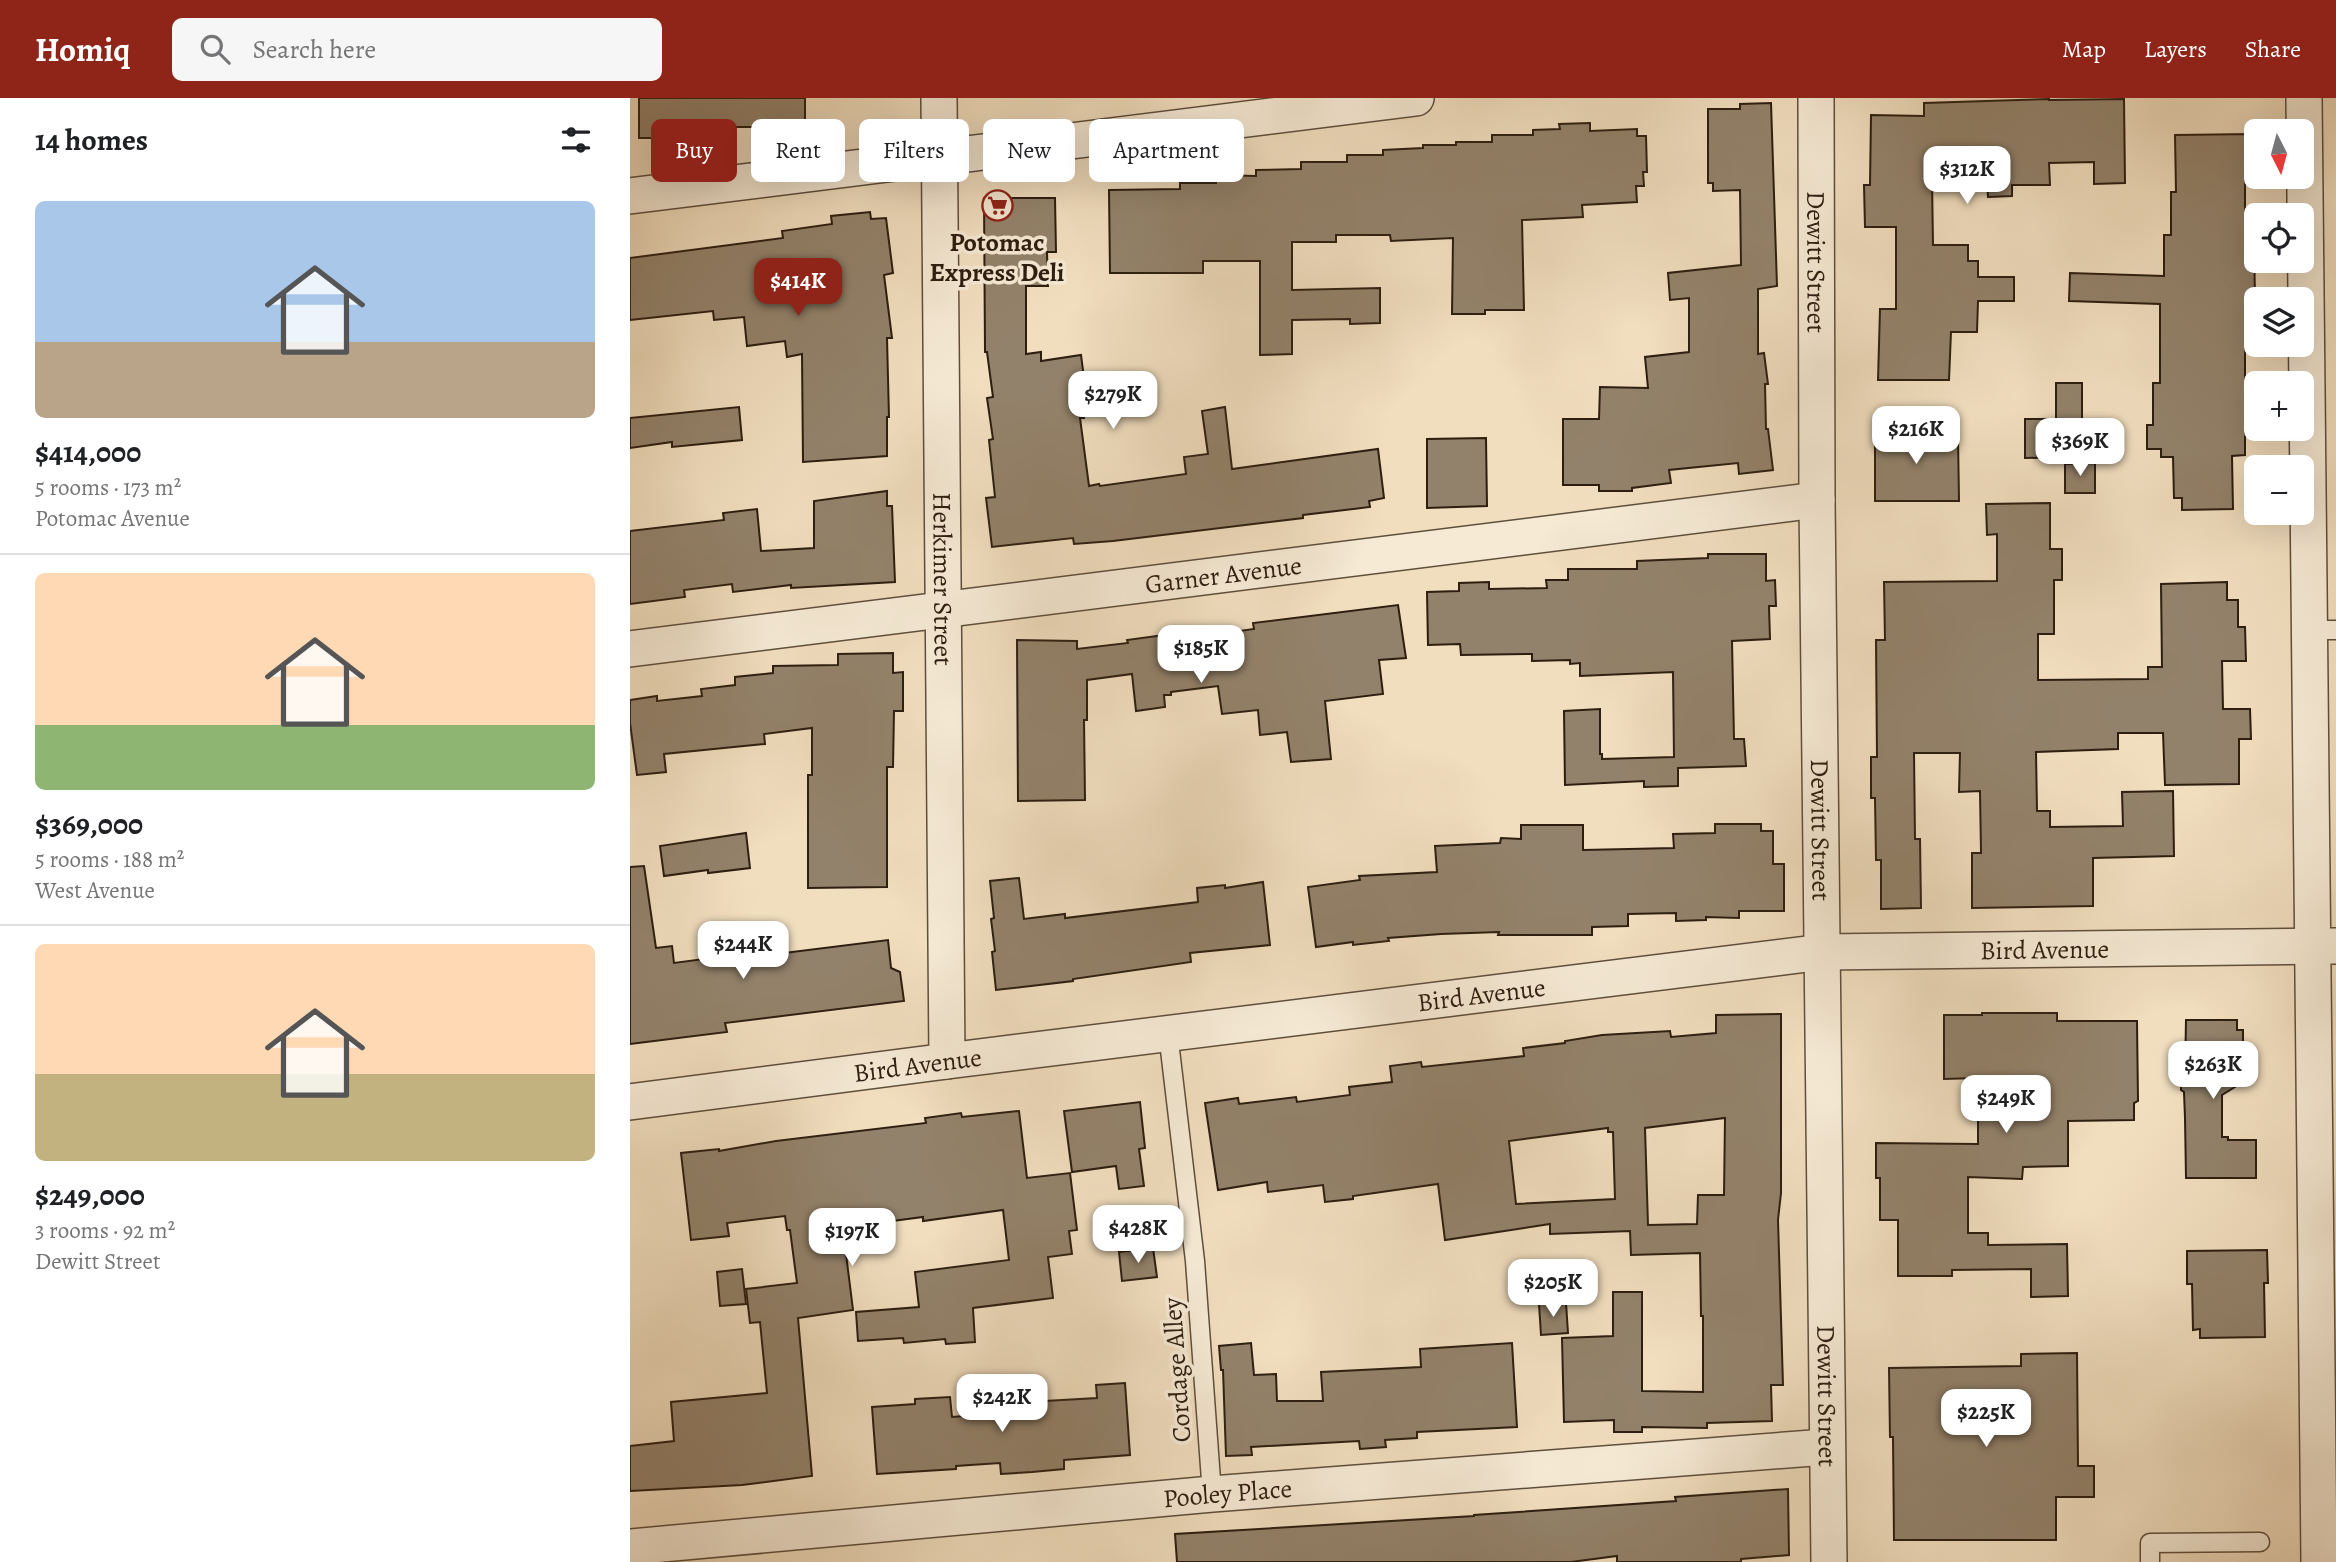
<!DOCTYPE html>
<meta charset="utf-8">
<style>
:root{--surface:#fff;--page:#f6f6f6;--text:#202124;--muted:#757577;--line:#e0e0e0;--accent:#8f2418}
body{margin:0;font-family:Alegreya,serif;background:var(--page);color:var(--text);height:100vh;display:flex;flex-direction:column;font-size:26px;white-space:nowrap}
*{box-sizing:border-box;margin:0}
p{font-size:23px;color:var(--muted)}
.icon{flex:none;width:38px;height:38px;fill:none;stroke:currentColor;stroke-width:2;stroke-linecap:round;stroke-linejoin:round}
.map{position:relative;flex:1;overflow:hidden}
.drawer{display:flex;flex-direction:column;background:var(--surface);width:630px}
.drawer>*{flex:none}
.hud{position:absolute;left:21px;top:21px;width:665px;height:63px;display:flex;gap:14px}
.needle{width:46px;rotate:174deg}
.controls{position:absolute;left:1614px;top:21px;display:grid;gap:14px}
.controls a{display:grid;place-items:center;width:70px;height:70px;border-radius:10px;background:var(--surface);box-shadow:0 7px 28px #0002;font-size:35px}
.price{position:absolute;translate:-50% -60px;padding:0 16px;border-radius:14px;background:#fff;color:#222;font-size:23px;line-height:46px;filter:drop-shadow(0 2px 4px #0008)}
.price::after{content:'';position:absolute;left:50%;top:42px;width:21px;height:16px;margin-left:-10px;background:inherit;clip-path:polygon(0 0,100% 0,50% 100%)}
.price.on{background:var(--accent);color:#fff}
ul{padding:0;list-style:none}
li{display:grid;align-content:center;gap:14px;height:371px;padding:0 35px}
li+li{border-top:2px solid var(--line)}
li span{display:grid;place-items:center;height:217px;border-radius:10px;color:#555}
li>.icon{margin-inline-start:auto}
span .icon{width:126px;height:126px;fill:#fffc;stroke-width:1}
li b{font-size:30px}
h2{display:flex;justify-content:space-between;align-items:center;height:84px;padding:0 35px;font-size:30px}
.pill{padding:0 24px;border-radius:10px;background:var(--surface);box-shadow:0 7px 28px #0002;font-size:24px;line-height:63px}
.pill.on{background:var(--accent);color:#fff}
header{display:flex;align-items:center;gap:42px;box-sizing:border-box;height:98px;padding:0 35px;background:var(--accent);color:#fff}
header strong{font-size:33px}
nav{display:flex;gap:38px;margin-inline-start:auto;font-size:24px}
.search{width:490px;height:63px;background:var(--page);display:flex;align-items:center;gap:18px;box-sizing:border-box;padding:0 24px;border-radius:10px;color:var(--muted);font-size:26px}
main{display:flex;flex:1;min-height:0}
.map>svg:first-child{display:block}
.building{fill:#93826b;stroke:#2d1e10;stroke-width:2;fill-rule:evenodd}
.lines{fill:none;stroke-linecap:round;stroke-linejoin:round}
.service-casing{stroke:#5e4e3c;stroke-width:21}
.minor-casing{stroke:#5e4e3c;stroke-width:38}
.service{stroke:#f6ead5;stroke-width:18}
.minor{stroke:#f6ead5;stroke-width:35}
.labels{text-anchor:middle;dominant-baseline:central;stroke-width:7;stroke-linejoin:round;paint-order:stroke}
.poi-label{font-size:26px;font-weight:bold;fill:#2d1e10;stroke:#f6ead5}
.street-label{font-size:26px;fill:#2d1e10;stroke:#f6ead5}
</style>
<header>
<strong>Homiq</strong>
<div class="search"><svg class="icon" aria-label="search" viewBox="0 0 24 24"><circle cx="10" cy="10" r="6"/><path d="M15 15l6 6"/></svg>Search here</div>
<nav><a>Map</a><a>Layers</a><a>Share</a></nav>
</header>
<main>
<section class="drawer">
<h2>14 homes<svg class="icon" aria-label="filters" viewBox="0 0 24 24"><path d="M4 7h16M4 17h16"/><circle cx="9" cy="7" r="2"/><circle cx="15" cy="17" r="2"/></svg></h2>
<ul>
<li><span style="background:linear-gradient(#a9c7e8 65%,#b9a48a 0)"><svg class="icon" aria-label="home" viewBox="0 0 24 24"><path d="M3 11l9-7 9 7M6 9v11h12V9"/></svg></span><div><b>$414,000</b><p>5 rooms · 173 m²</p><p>Potomac Avenue</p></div></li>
<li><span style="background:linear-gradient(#ffd9b3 70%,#8fb573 0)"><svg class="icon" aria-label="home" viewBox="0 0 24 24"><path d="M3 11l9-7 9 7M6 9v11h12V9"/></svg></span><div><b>$369,000</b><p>5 rooms · 188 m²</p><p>West Avenue</p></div></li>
<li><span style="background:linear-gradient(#ffd9b3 60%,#c2b280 0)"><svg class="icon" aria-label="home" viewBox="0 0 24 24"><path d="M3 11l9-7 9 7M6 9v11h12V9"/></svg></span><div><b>$249,000</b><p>3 rooms · 92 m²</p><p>Dewitt Street</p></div></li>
</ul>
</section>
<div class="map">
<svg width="1706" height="1464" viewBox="0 0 1706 1464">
<rect width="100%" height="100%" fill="#f1debf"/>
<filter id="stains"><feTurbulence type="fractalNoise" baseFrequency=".00286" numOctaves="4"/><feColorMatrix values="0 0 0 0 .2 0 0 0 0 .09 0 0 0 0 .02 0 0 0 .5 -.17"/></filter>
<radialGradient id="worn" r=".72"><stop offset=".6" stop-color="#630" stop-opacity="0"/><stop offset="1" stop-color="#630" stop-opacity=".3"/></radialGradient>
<g class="building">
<path d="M 9,0 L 175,0 L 175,22 L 133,22 L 133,29 L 102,29 L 101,26 L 41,28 L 41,40 L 9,40 Z"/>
<path d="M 1419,1 L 1419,2 L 1494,1 L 1495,85 L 1464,86 L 1464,64 L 1419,65 L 1420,87 L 1382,87 L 1382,98 L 1358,99 L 1357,81 L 1302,81 L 1303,147 L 1338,147 L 1338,163 L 1348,163 L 1348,179 L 1384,179 L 1384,203 L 1348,203 L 1347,234 L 1321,234 L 1319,282 L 1248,282 L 1250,211 L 1266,211 L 1266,129 L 1235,129 L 1234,87 L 1240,87 L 1241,17 L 1294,18 L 1294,5 Z"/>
<path d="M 1141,5 L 1147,188 L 1128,191 L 1128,256 L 1134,255 L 1138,286 L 1135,286 L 1136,331 L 1138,331 L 1143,372 L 1109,376 L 1108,365 L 1039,372 L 1041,385 L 1002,390 L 1002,393 L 969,393 L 969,387 L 933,387 L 933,321 L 969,321 L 970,289 L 1018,290 L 1015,259 L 1059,254 L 1059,200 L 1040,202 L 1038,175 L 1111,167 L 1110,92 L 1083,93 L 1083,85 L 1078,85 L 1078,11 L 1110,11 L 1110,6 Z"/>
<path d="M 960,25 L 960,33 L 1007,31 L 1007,38 L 1016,38 L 1017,74 L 1013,74 L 1014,88 L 1006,88 L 1007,104 L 952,107 L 953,119 L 892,122 L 894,212 L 855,212 L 855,216 L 822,216 L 823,140 L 761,143 L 760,137 L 706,137 L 706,144 L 662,144 L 662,192 L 750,190 L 750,225 L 720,226 L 720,221 L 662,222 L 662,256 L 630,257 L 630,163 L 573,163 L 573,175 L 480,175 L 479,92 L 550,91 L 550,85 L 586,85 L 586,77 L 626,78 L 626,72 L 671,71 L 671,64 L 717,64 L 717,57 L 753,57 L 753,52 L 793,50 L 793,47 L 826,47 L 826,44 L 862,44 L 862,37 L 903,37 L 903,32 L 930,31 L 929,26 Z"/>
<path d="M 1624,36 L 1624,72 L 1615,72 L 1615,136 L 1624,136 L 1625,205 L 1615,205 L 1615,357 L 1602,358 L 1603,411 L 1552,412 L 1552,400 L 1544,400 L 1543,359 L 1531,359 L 1531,351 L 1517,351 L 1517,327 L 1523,327 L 1523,285 L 1530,285 L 1530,206 L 1439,203 L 1440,175 L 1534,178 L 1534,137 L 1541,137 L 1541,94 L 1546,94 L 1545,37 Z"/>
<path d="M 354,100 L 425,100 L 426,154 L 417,154 L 418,188 L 396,188 L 396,256 L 411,254 L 411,263 L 451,257 L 454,280 L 448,281 L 454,320 L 450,320 L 459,388 L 469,386 L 470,388 L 556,376 L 554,359 L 578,356 L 572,313 L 595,309 L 602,371 L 748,351 L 754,400 L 739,403 L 740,409 L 673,417 L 673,420 L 483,443 L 444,446 L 443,440 L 362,449 L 356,400 L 365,399 L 359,342 L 363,341 L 357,300 L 363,299 L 357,254 L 355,254 Z"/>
<path d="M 240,114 L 241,121 L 256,120 L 263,175 L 254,177 L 262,240 L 257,240 L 259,319 L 257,319 L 257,358 L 173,364 L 172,256 L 157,259 L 155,243 L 117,248 L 114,219 L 84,222 L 83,213 L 0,222 L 0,160 L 153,140 L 152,133 L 202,126 L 201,118 Z"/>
<path d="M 1426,285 L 1452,285 L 1452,359 L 1395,360 L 1395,321 L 1426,321 Z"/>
<path d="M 109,309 L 112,342 L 42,349 L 42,344 L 0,350 L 0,320 Z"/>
<path d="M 1245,332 L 1320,332 L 1320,339 L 1328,339 L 1329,403 L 1245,403 Z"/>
<path d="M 856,340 L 857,408 L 797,410 L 797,341 Z"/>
<path d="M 1465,365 L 1465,395 L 1435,395 L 1435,366 Z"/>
<path d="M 257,393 L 257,408 L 262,408 L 265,484 L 161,490 L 161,487 L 103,494 L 102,486 L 54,492 L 55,499 L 0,506 L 0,433 L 94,422 L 93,415 L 127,411 L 131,453 L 184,450 L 184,403 Z"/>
<path d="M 1420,405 L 1420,451 L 1432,451 L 1432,482 L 1424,482 L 1424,536 L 1408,536 L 1408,582 L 1518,581 L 1518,569 L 1532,569 L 1531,486 L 1597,484 L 1597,502 L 1608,502 L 1608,529 L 1615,529 L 1616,563 L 1592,563 L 1593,611 L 1620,611 L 1621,641 L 1609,641 L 1609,686 L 1535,687 L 1533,635 L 1488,635 L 1488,651 L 1406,654 L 1407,713 L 1420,713 L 1420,729 L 1493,728 L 1492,694 L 1543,693 L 1544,758 L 1463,760 L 1463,808 L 1342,810 L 1342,755 L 1351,755 L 1350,693 L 1329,694 L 1330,655 L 1284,655 L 1285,741 L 1290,741 L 1291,810 L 1251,811 L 1251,762 L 1246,762 L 1245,700 L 1241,700 L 1241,659 L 1247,659 L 1246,542 L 1255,542 L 1254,484 L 1367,483 L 1367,436 L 1357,437 L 1356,406 Z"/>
<path d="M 1078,456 L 1136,456 L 1136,483 L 1145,482 L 1146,508 L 1139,508 L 1140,541 L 1102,543 L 1104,641 L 1114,641 L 1116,668 L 1048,670 L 1048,688 L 1014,689 L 1014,683 L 935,687 L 934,613 L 970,611 L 970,656 L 972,656 L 972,661 L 1044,659 L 1043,574 L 950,578 L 950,565 L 940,566 L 940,562 L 902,563 L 902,556 L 831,557 L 830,546 L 798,547 L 797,494 L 829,493 L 829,485 L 859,484 L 859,491 L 917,490 L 916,482 L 938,482 L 938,471 L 1007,471 L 1007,463 L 1078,460 Z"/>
<path d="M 768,507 L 776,560 L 749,562 L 753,596 L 695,603 L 701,661 L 661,664 L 657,634 L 630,637 L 628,612 L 592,616 L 588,588 L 541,594 L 541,597 L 534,597 L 535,609 L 506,613 L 502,576 L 457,582 L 457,622 L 454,622 L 455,702 L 388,703 L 387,542 L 447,543 L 447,551 L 498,545 L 497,542 L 534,537 L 573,533 L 574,538 L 624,531 L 623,525 Z"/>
<path d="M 263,555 L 263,575 L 273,574 L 273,613 L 264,613 L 263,669 L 257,669 L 257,789 L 178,790 L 178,677 L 182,677 L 182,630 L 134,636 L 135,646 L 34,656 L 36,674 L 7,677 L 0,625 L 0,602 L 27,598 L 27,603 L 72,598 L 71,591 L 105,587 L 105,579 L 143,575 L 143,568 L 208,567 L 208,556 Z"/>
<path d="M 1085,726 L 1131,726 L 1131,733 L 1143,733 L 1143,766 L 1154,766 L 1154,813 L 1109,813 L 1109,820 L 1076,819 L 1076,822 L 1046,823 L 1046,815 L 998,816 L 998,828 L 962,829 L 962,837 L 868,837 L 869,834 L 811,836 L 758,840 L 759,843 L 723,847 L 723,844 L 686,849 L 678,789 L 730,782 L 729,778 L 807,774 L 805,748 L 870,745 L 871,740 L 891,741 L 891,727 L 953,727 L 953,752 L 1044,750 L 1043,736 L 1085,735 Z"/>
<path d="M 116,735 L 120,770 L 78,775 L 78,772 L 34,778 L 30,748 Z"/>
<path d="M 14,768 L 26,850 L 42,848 L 44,865 L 90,859 L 88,845 L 112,842 L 114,860 L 258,842 L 261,870 L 270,874 L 274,903 L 95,925 L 97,934 L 0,946 L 0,769 Z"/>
<path d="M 389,780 L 394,821 L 435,816 L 435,820 L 568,804 L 567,790 L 595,787 L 595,790 L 633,784 L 640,847 L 560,855 L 561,864 L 443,881 L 443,883 L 366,892 L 362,854 L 365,853 L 361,821 L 364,820 L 360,783 Z"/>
<path d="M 1352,915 L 1427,915 L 1427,923 L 1507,923 L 1508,1003 L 1504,1005 L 1504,1022 L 1438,1023 L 1438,1068 L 1393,1069 L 1392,1081 L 1338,1079 L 1338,1135 L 1358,1135 L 1358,1147 L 1437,1146 L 1438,1198 L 1401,1199 L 1401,1171 L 1322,1172 L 1322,1178 L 1268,1178 L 1268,1122 L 1250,1122 L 1250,1080 L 1246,1080 L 1246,1045 L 1348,1046 L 1348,980 L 1314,981 L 1314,917 L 1352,917 Z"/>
<path d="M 1151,916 L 1151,1095 L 1148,1122 L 1153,1287 L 1141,1287 L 1142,1323 L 1077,1325 L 1077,1330 L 1012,1329 L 1012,1334 L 984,1334 L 984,1322 L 934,1324 L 932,1240 L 983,1238 L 983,1194 L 1012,1194 L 1012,1293 L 1073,1294 L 1073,1218 L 1071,1218 L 1070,1155 L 1001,1157 L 1000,1133 L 920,1136 L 920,1126 L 815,1142 L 808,1086 L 723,1098 L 723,1101 L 695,1104 L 693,1087 L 638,1094 L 637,1084 L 588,1092 L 575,1005 L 608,1000 L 609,1006 L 666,999 L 667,1004 L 720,997 L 719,989 L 762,984 L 760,968 L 791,964 L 792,969 L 894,958 L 893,950 L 935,945 L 935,943 L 972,937 L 1040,933 L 1041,939 L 1086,935 L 1086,917 ZM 1095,1020 L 1094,1097 L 1068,1097 L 1067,1126 L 1018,1127 L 1015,1030 ZM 978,1030 L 978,1034 L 983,1034 L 985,1101 L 886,1106 L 879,1043 Z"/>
<path d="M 1556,922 L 1607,922 L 1607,932 L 1613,932 L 1613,984 L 1592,997 L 1592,1039 L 1598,1039 L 1598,1042 L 1626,1042 L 1626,1080 L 1556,1080 L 1555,1020 L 1554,994 L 1551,992 L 1551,980 L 1555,976 Z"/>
<path d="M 510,1004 L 515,1050 L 509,1051 L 514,1088 L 489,1091 L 486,1068 L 442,1074 L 434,1013 Z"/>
<path d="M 389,1013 L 397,1080 L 440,1075 L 447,1132 L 439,1133 L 442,1156 L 418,1159 L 423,1200 L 343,1210 L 345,1244 L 316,1246 L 315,1241 L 274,1245 L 273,1240 L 228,1243 L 226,1214 L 289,1209 L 285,1174 L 379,1162 L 373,1112 L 293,1123 L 293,1119 L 232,1127 L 233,1137 L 214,1140 L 223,1212 L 168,1220 L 182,1378 L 112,1387 L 0,1393 L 0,1348 L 44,1343 L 41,1304 L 137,1295 L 130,1224 L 120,1225 L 116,1191 L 167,1185 L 160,1132 L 157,1132 L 155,1118 L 97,1125 L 99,1138 L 61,1142 L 51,1055 L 89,1051 L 89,1053 L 146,1043 L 296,1025 L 295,1020 L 331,1015 L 332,1019 Z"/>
<path d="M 523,1150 L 527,1179 L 492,1183 L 489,1154 Z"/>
<path d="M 1637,1152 L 1638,1185 L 1634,1185 L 1635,1239 L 1570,1240 L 1570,1231 L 1563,1232 L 1562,1186 L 1557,1186 L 1557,1153 Z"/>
<path d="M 112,1171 L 116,1206 L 90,1208 L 87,1174 Z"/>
<path d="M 936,1205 L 938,1235 L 911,1237 L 909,1206 Z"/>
<path d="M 621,1245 L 624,1277 L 646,1276 L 647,1303 L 693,1303 L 691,1274 L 791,1269 L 790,1251 L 882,1245 L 887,1329 L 787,1334 L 787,1340 L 755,1342 L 756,1349 L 730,1351 L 729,1343 L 621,1349 L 622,1357 L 596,1358 L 593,1272 L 591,1272 L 589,1248 Z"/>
<path d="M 1447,1255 L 1448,1368 L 1464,1368 L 1464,1399 L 1426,1399 L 1426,1442 L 1264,1442 L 1263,1339 L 1260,1339 L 1259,1270 L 1391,1268 L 1391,1256 Z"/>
<path d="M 495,1285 L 500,1357 L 434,1362 L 434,1371 L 402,1374 L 371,1376 L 370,1365 L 326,1368 L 326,1371 L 247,1376 L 242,1309 L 285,1306 L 285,1301 L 320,1299 L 322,1319 L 372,1315 L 371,1301 L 397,1299 L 397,1304 L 467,1300 L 466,1287 Z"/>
<path d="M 1158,1391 L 1159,1457 L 1111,1461 L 1111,1464 L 987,1464 L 987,1458 L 941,1464 L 547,1464 L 545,1436 L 844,1418 L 844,1417 L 1046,1403 L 1045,1399 Z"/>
</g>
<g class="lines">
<defs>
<g id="service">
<path d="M 1679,532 L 1706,532"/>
<path d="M 538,935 L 565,1163 L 582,1396"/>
<path d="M 1520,1464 L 1520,1445 L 1630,1444"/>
</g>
<g id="minor">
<path id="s1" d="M 309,0 L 317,963"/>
<path id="s2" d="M 1186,0 L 1187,402 L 1199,1464"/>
<path d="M 1674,0 L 1689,1464"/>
<path d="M 0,98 L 786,0"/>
<path id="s3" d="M 0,551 L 1187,402"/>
<path id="s4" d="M 0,1004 L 317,963 L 1193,854 L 1706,848"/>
<path id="s5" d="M 0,1449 L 582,1396 L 1196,1349"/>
</g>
</defs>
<use href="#service" class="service-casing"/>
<use href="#minor" class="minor-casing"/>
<use href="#service" class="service"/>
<use href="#minor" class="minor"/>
</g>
<defs>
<symbol id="supermarket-ring" viewBox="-11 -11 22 22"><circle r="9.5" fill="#f6ead5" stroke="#8f2418" stroke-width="1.5"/><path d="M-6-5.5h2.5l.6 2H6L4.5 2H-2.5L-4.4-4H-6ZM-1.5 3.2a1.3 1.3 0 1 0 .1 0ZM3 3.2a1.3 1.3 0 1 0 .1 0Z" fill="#8f2418"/></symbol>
</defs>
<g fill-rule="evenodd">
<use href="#supermarket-ring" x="350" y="90" width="35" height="35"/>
</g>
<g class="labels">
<g class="poi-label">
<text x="367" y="144">Potomac<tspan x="367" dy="30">Express Deli</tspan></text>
</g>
<g class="street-label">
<text stroke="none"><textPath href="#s2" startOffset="164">Dewitt Street</textPath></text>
<text stroke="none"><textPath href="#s3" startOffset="598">Garner Avenue</textPath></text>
<text stroke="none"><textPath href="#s1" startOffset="481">Herkimer Street</textPath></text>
<text stroke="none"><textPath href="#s2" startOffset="732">Dewitt Street</textPath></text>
<text stroke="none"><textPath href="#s4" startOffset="1424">Bird Avenue</textPath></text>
<text stroke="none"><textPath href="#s4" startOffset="858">Bird Avenue</textPath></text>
<text stroke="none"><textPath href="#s4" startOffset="290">Bird Avenue</textPath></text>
<text transform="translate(547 1272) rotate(-94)">Cordage Alley</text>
<text stroke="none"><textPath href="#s2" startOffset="1298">Dewitt Street</textPath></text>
<text stroke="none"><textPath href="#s5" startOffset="600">Pooley Place</textPath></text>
</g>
</g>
<rect width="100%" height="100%" filter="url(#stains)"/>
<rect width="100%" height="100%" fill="url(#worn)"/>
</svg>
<div class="controls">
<a><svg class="needle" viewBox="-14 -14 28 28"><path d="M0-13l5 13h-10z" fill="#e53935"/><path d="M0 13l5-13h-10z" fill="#757577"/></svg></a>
<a><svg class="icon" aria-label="locate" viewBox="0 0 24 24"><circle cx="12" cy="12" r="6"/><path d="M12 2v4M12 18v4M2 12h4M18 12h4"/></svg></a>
<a><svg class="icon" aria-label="layers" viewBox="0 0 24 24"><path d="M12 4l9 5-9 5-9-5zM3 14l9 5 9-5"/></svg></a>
<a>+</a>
<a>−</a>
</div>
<b class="price" style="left:1337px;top:108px">$312K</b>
<b class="price on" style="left:168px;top:220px">$414K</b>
<b class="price" style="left:483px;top:333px">$279K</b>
<b class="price" style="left:1286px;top:368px">$216K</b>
<b class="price" style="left:1450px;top:380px">$369K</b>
<b class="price" style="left:571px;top:587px">$185K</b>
<b class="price" style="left:113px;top:883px">$244K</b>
<b class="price" style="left:1583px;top:1003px">$263K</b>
<b class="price" style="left:1376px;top:1037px">$249K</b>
<b class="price" style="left:508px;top:1167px">$428K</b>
<b class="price" style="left:222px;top:1170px">$197K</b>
<b class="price" style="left:923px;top:1221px">$205K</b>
<b class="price" style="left:372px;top:1336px">$242K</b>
<b class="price" style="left:1356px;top:1351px">$225K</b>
<div class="hud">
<a class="pill on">Buy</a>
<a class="pill">Rent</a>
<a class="pill">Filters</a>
<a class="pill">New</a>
<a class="pill">Apartment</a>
</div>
</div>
</main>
